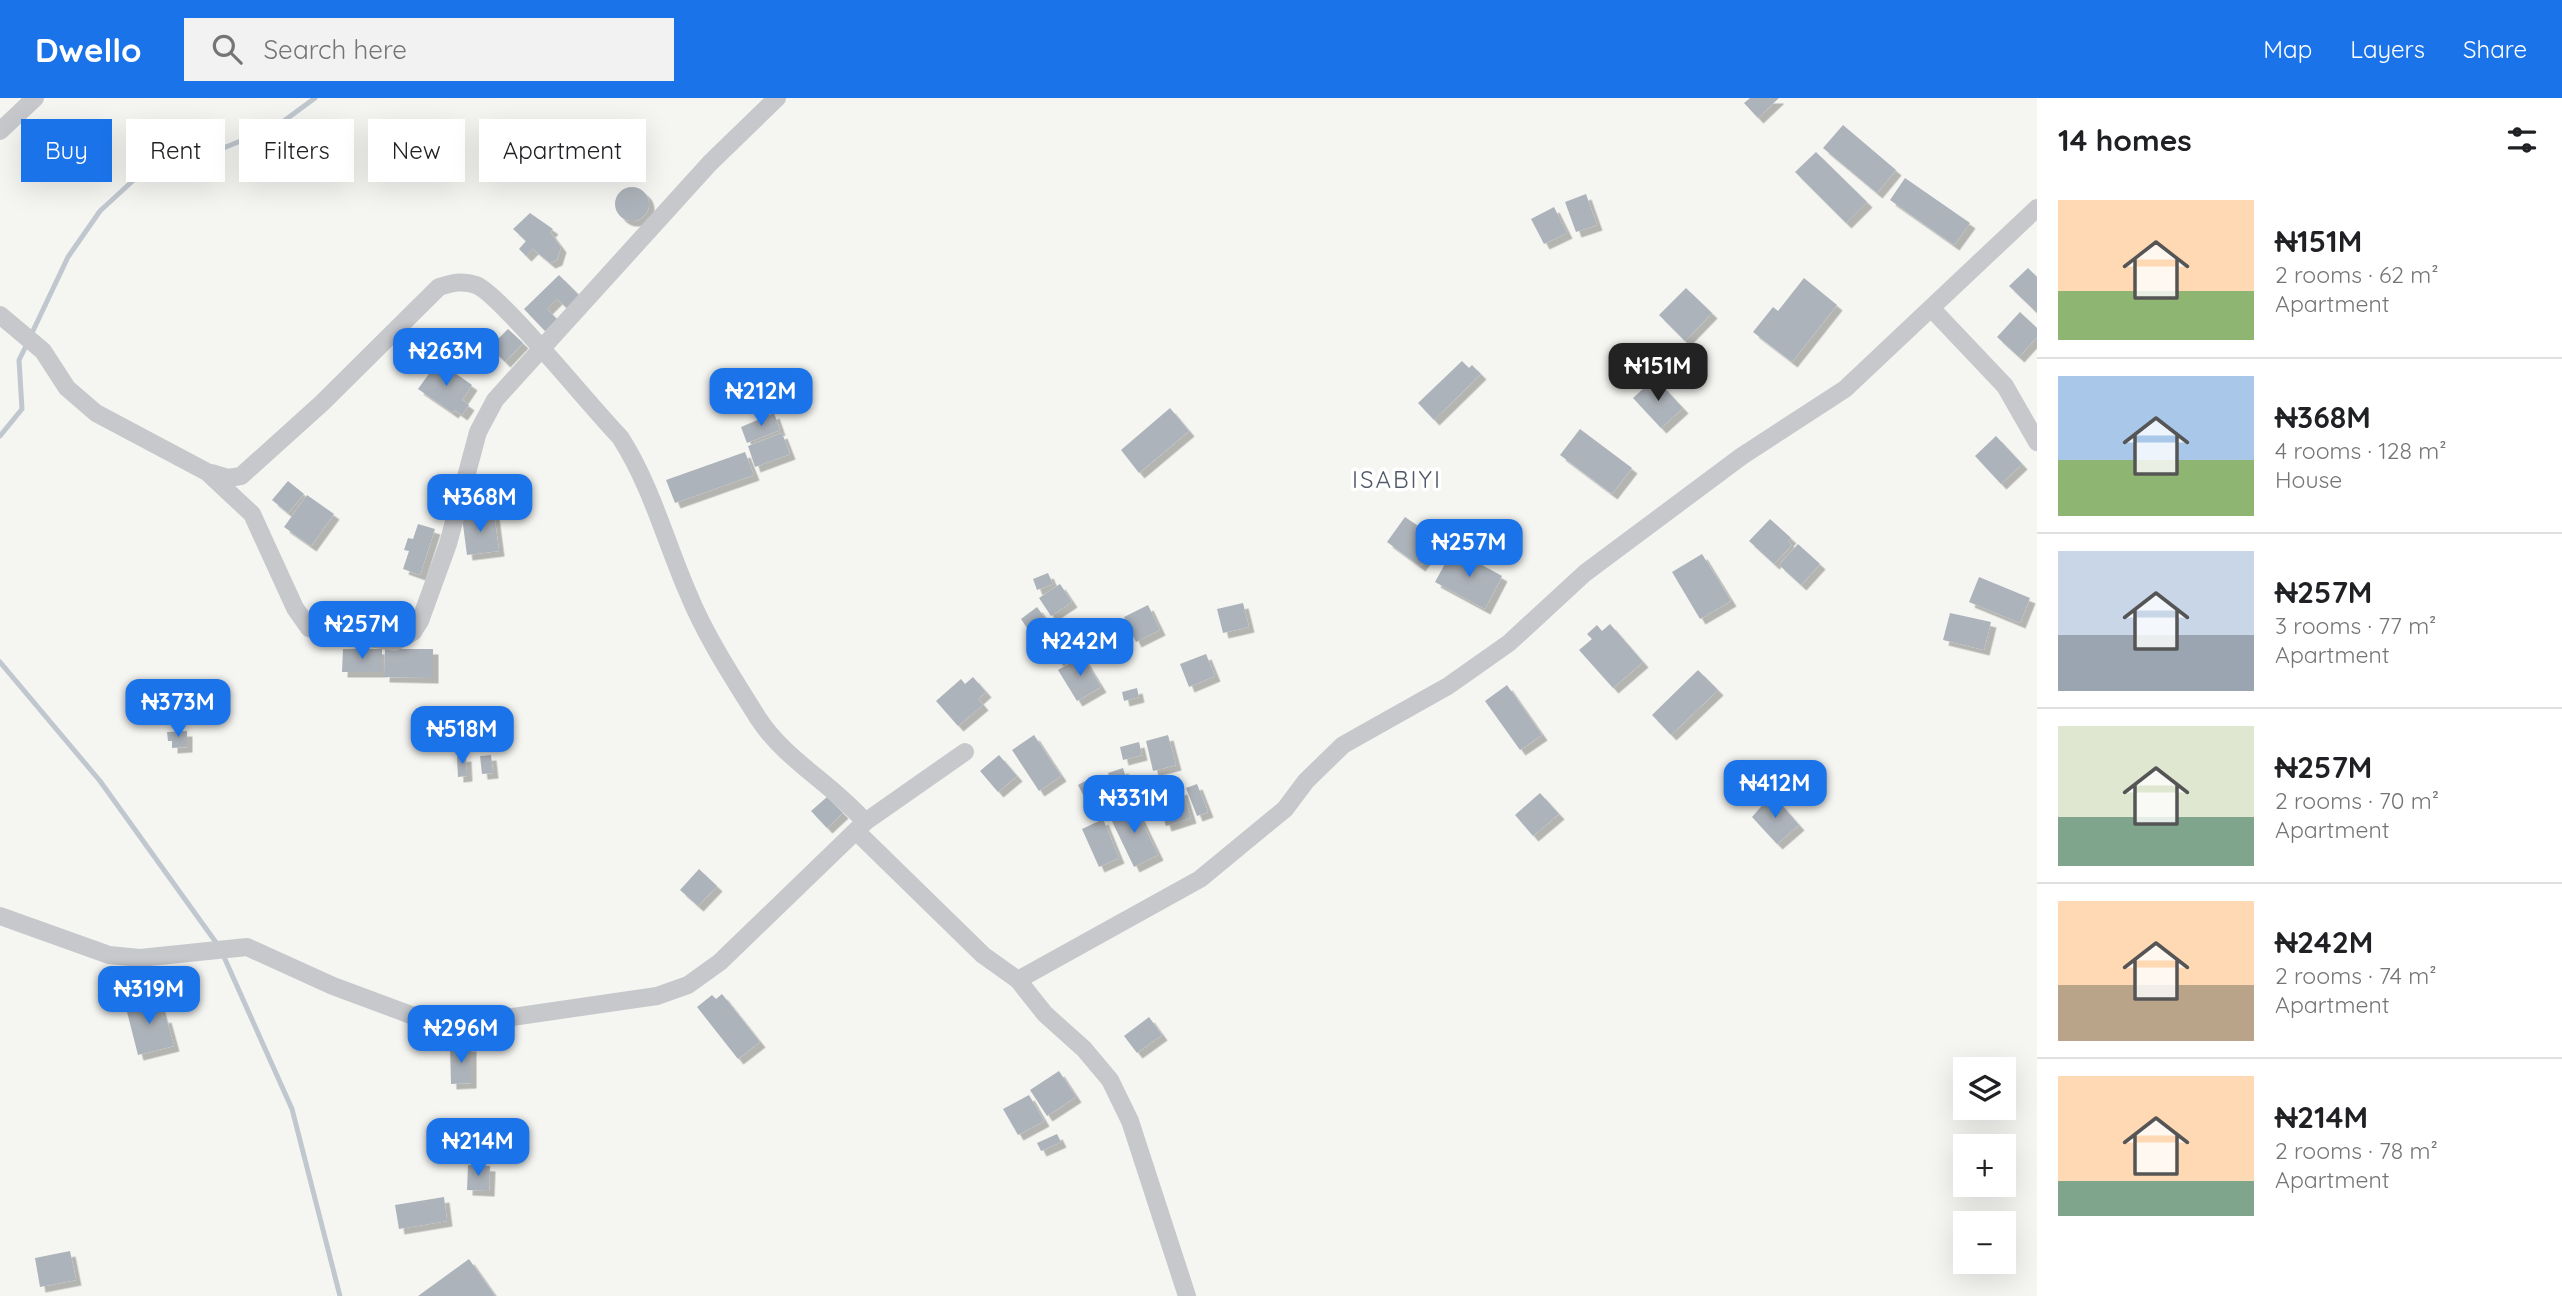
<!DOCTYPE html>
<meta charset="utf-8">
<style>
:root{--surface:#fff;--page:#f2f2f2;--text:#202124;--muted:#757577;--line:#e0e0e0;--accent:#1a73e8}
body{margin:0;font-family:Quicksand,sans-serif;background:var(--page);color:var(--text);height:100vh;display:flex;flex-direction:column;font-size:26px;white-space:nowrap}
*{box-sizing:border-box;margin:0}
p{font-size:23px;color:var(--muted)}
.icon{flex:none;width:38px;height:38px;fill:none;stroke:currentColor;stroke-width:2;stroke-linecap:round;stroke-linejoin:round}
.map{position:relative;flex:1;overflow:hidden}
.side{display:flex;flex-direction:column;background:var(--surface);width:525px}
.side>*{flex:none}
.banner{position:absolute;left:21px;top:21px;width:665px;height:63px;display:flex;gap:14px}
.buttons{position:absolute;left:1953px;top:959px;display:grid;gap:14px}
.buttons a{display:grid;place-items:center;width:63px;height:63px;border-radius:0px;background:var(--surface);box-shadow:0 7px 28px #0002;font-size:35px}
.price{position:absolute;translate:-50% -60px;padding:0 16px;border-radius:14px;background:var(--accent);color:#fff;font-size:23px;line-height:46px;filter:drop-shadow(0 2px 4px #0008)}
.price::after{content:'';position:absolute;left:50%;top:42px;width:21px;height:16px;margin-left:-10px;background:inherit;clip-path:polygon(0 0,100% 0,50% 100%)}
.price.selected{background:#222;color:#fff}
ul{padding:0;list-style:none}
li{display:flex;align-items:center;gap:21px;height:175px;padding:0 21px}
li+li{border-top:2px solid var(--line)}
li span{display:grid;place-items:center;flex:none;width:196px;height:140px;border-radius:0px;color:#555}
li>.icon{margin-inline-start:auto}
span .icon{width:84px;height:84px;fill:#fffc;stroke-width:1}
li b{font-size:30px}
h2{display:flex;justify-content:space-between;align-items:center;height:84px;padding:0 21px;font-size:30px}
.pill{padding:0 24px;border-radius:0px;background:var(--surface);box-shadow:0 7px 28px #0002;font-size:24px;line-height:63px}
.pill.selected{background:var(--accent);color:#fff}
header{display:flex;align-items:center;gap:42px;box-sizing:border-box;height:98px;padding:0 35px;background:var(--accent);color:#fff}
header strong{font-size:33px}
nav{display:flex;gap:38px;margin-inline-start:auto;font-size:24px}
.search{width:490px;height:63px;background:var(--page);display:flex;align-items:center;gap:18px;box-sizing:border-box;padding:0 24px;border-radius:0px;color:var(--muted);font-size:26px}
main{display:flex;flex:1;min-height:0}
.map>svg:first-child{display:block}
.lines{fill:none;stroke-linecap:round;stroke-linejoin:round}
.stream{stroke:#c0c7ce;stroke-width:5}
.building{fill:#adb3ba;filter:url(#shadow)}
.minor{stroke:#c6c8cc;stroke-width:18}
.labels{text-anchor:middle;dominant-baseline:central;stroke-width:7;stroke-linejoin:round;paint-order:stroke}
.quarter-label{font-size:24px;letter-spacing:2px;fill:#525a69;stroke:#fff}
</style>
<header>
<strong>Dwello</strong>
<div class="search"><svg class="icon" aria-label="search" viewBox="0 0 24 24"><circle cx="10" cy="10" r="6"/><path d="M15 15l6 6"/></svg>Search here</div>
<nav><a>Map</a><a>Layers</a><a>Share</a></nav>
</header>
<main>
<div class="map">
<svg width="2037" height="1198" viewBox="0 0 2037 1198">
<defs>
<filter id="shadow"><feDropShadow dx="5.5" dy="5.5" stdDeviation="0" flood-color="#0004"/></filter>
</defs>
<rect width="100%" height="100%" fill="#f5f6f2"/>
<g class="lines">
<g class="stream">
<path d="M 31,237 L 68,159 L 100,113 L 150,67 L 221,51 L 277,28 L 315,0"/>
<path d="M 0,338 L 22,311 L 19,262 L 27,246"/>
<path d="M 0,564 L 100,683 L 220,850 L 292,1011 L 340,1198"/>
</g>
</g>
<g class="building">
<path d="M 1750,0 L 1779,0 L 1758,20 L 1744,5 Z"/>
<path d="M 1843,27 L 1896,72 L 1877,95 L 1823,50 Z"/>
<path d="M 1816,54 L 1867,104 L 1846,125 L 1795,74 Z"/>
<path d="M 1905,80 L 1970,125 L 1954,147 L 1890,102 Z"/>
<circle cx="632" cy="106" r="17"/>
<path d="M 1586,96 L 1597,127 L 1576,134 L 1565,104 Z"/>
<path d="M 1554,109 L 1567,135 L 1544,146 L 1531,121 Z"/>
<path d="M 530,115 L 553,131 L 550,134 L 561,149 L 557,162 L 550,165 L 533,151 L 526,158 L 519,151 L 526,143 L 513,131 Z"/>
<path d="M 2028,170 L 2037,179 L 2037,215 L 2009,188 Z"/>
<path d="M 559,177 L 580,198 L 567,210 L 557,201 L 547,211 L 557,221 L 545,233 L 524,211 Z"/>
<path d="M 1804,180 L 1837,207 L 1792,264 L 1753,234 L 1773,209 L 1778,213 Z"/>
<path d="M 1686,190 L 1712,215 L 1685,243 L 1659,217 Z"/>
<path d="M 2020,214 L 2037,230 L 2037,239 L 2019,259 L 1997,239 Z"/>
<path d="M 508,231 L 523,245 L 505,264 L 490,249 Z"/>
<path d="M 438,263 L 472,287 L 462,302 L 469,307 L 462,317 L 455,312 L 453,315 L 418,291 Z"/>
<path d="M 1462,263 L 1469,270 L 1472,267 L 1481,276 L 1434,322 L 1418,305 Z"/>
<path d="M 1655,280 L 1683,310 L 1661,330 L 1633,300 Z"/>
<path d="M 1170,310 L 1189,333 L 1139,375 L 1121,352 Z"/>
<path d="M 774,315 L 780,332 L 747,345 L 741,329 Z"/>
<path d="M 1580,331 L 1632,370 L 1612,396 L 1560,357 Z"/>
<path d="M 782,335 L 790,356 L 755,369 L 748,348 Z"/>
<path d="M 1996,338 L 2022,366 L 2001,386 L 1975,358 Z"/>
<path d="M 745,354 L 754,377 L 675,405 L 666,382 Z"/>
<path d="M 288,383 L 304,396 L 288,415 L 272,402 Z"/>
<path d="M 307,397 L 334,416 L 311,448 L 284,429 Z"/>
<path d="M 494,415 L 499,453 L 467,457 L 462,419 Z"/>
<path d="M 1405,419 L 1439,442 L 1420,468 L 1387,444 Z"/>
<path d="M 1770,421 L 1791,440 L 1788,443 L 1792,447 L 1774,466 L 1749,443 Z"/>
<path d="M 418,426 L 435,431 L 420,477 L 403,471 L 409,453 L 404,452 L 408,440 L 413,441 Z"/>
<path d="M 1798,446 L 1820,466 L 1801,487 L 1779,467 Z"/>
<path d="M 1453,451 L 1502,478 L 1485,511 L 1435,484 Z"/>
<path d="M 1702,456 L 1731,503 L 1700,521 L 1672,474 Z"/>
<path d="M 1048,475 L 1053,486 L 1037,492 L 1033,481 Z"/>
<path d="M 1979,479 L 2030,500 L 2020,525 L 1969,504 Z"/>
<path d="M 1060,486 L 1072,504 L 1051,518 L 1039,500 Z"/>
<path d="M 1243,505 L 1249,529 L 1223,535 L 1217,511 Z"/>
<path d="M 1148,507 L 1160,532 L 1136,544 L 1124,519 Z"/>
<path d="M 1037,509 L 1052,530 L 1035,542 L 1021,521 Z"/>
<path d="M 1950,515 L 1991,524 L 1984,552 L 1943,542 Z"/>
<path d="M 1610,526 L 1643,564 L 1613,590 L 1579,552 L 1592,541 L 1587,536 L 1597,527 L 1602,533 Z"/>
<path d="M 1067,532 L 1078,551 L 1058,563 L 1047,544 Z"/>
<path d="M 343,551 L 382,551 L 382,574 L 342,574 Z"/>
<path d="M 385,551 L 433,551 L 433,580 L 384,579 Z"/>
<path d="M 1206,556 L 1215,578 L 1189,589 L 1180,566 Z"/>
<path d="M 1082,558 L 1101,589 L 1077,603 L 1058,572 Z"/>
<path d="M 1698,572 L 1718,592 L 1671,637 L 1652,617 Z"/>
<path d="M 973,579 L 986,594 L 978,601 L 983,607 L 958,628 L 936,603 L 961,581 L 965,586 Z"/>
<path d="M 1507,587 L 1542,637 L 1520,652 L 1485,603 Z"/>
<path d="M 1137,590 L 1139,599 L 1124,603 L 1122,594 Z"/>
<path d="M 187,633 L 187,649 L 172,650 L 172,643 L 168,643 L 167,634 Z"/>
<path d="M 1034,637 L 1061,678 L 1039,693 L 1012,652 Z"/>
<path d="M 1168,637 L 1176,667 L 1153,673 L 1146,643 Z"/>
<path d="M 1139,644 L 1142,657 L 1123,662 L 1120,649 Z"/>
<path d="M 491,657 L 493,675 L 482,676 L 480,658 Z"/>
<path d="M 999,657 L 1017,678 L 998,694 L 980,673 Z"/>
<path d="M 466,658 L 467,678 L 458,679 L 457,659 Z"/>
<path d="M 1123,670 L 1131,696 L 1116,701 L 1108,675 Z"/>
<path d="M 1094,678 L 1107,703 L 1091,712 L 1078,687 Z"/>
<path d="M 1197,686 L 1208,714 L 1197,718 L 1186,690 Z"/>
<path d="M 1182,691 L 1191,720 L 1166,728 L 1157,698 Z"/>
<path d="M 1540,695 L 1559,716 L 1533,738 L 1515,717 Z"/>
<path d="M 1772,696 L 1799,727 L 1777,746 L 1752,719 Z"/>
<path d="M 827,699 L 843,715 L 827,730 L 811,713 Z"/>
<path d="M 1133,705 L 1158,757 L 1134,769 L 1109,717 Z"/>
<path d="M 1103,721 L 1119,760 L 1099,769 L 1082,731 Z"/>
<path d="M 699,771 L 717,788 L 698,808 L 680,792 Z"/>
<path d="M 722,896 L 760,944 L 738,961 L 697,909 L 712,897 L 716,901 Z"/>
<path d="M 150,900 L 159,906 L 163,920 L 166,919 L 174,948 L 138,957 L 125,906 Z"/>
<path d="M 1149,919 L 1162,937 L 1137,955 L 1124,938 Z"/>
<path d="M 450,948 L 471,948 L 471,985 L 451,986 Z"/>
<path d="M 1059,973 L 1076,999 L 1047,1018 L 1030,992 Z"/>
<path d="M 1029,997 L 1044,1023 L 1018,1037 L 1003,1011 Z"/>
<path d="M 1057,1036 L 1061,1044 L 1041,1053 L 1037,1045 Z"/>
<path d="M 468,1067 L 490,1068 L 489,1093 L 467,1092 Z"/>
<path d="M 444,1099 L 447,1123 L 399,1131 L 395,1107 Z"/>
<path d="M 70,1153 L 76,1182 L 40,1189 L 35,1160 Z"/>
<path d="M 469,1161 L 495,1198 L 418,1198 Z"/>
</g>
<g class="lines">
<g class="minor">
<path d="M 0,33 L 35,0"/>
<path d="M 1932,211 L 2005,288 L 2037,344"/>
<path d="M 0,217 L 43,253 L 67,290 L 96,315 L 207,374 L 252,416 L 295,510 L 309,530 L 395,544 L 413,534 L 420,523 L 448,446 L 478,334 L 495,302 L 710,65 L 777,0"/>
<path d="M 211,375 L 228,380 L 241,378 L 322,305 L 439,189 C 452,185 462,182 476,187 C 499,195 594,313 620,339 C 651,387 665,442 688,495 C 706,539 733,580 758,620 C 785,662 834,687 865,724"/>
<path d="M 857,734 L 983,857 L 1018,882 L 1200,781 L 1285,711 L 1306,683 L 1343,647 L 1448,588 L 1509,545 L 1585,475 L 1742,358 L 1845,291 L 2037,110"/>
<path d="M 0,818 L 109,857 L 140,860 L 247,849 L 333,888 L 411,917 L 471,925 L 657,898 L 688,887 L 720,864 L 865,724 L 965,654"/>
<path d="M 1018,882 L 1045,916 L 1084,951 L 1110,982 L 1130,1023 L 1187,1198"/>
</g>
</g>
<g class="labels">
<g class="quarter-label">
<text x="1397" y="381">ISABIYI</text>
</g>
</g>
</svg>
<div class="buttons">
<a><svg class="icon" aria-label="layers" viewBox="0 0 24 24"><path d="M12 4l9 5-9 5-9-5zM3 14l9 5 9-5"/></svg></a>
<a>+</a>
<a>−</a>
</div>
<b class="price" style="left:446px;top:290px">₦263M</b>
<b class="price selected" style="left:1658px;top:305px">₦151M</b>
<b class="price" style="left:761px;top:330px">₦212M</b>
<b class="price" style="left:480px;top:436px">₦368M</b>
<b class="price" style="left:1469px;top:481px">₦257M</b>
<b class="price" style="left:362px;top:563px">₦257M</b>
<b class="price" style="left:1080px;top:580px">₦242M</b>
<b class="price" style="left:178px;top:641px">₦373M</b>
<b class="price" style="left:462px;top:668px">₦518M</b>
<b class="price" style="left:1775px;top:722px">₦412M</b>
<b class="price" style="left:1134px;top:737px">₦331M</b>
<b class="price" style="left:149px;top:928px">₦319M</b>
<b class="price" style="left:461px;top:967px">₦296M</b>
<b class="price" style="left:478px;top:1080px">₦214M</b>
<div class="banner">
<a class="pill selected">Buy</a>
<a class="pill">Rent</a>
<a class="pill">Filters</a>
<a class="pill">New</a>
<a class="pill">Apartment</a>
</div>
</div>
<section class="side">
<h2>14 homes<svg class="icon" aria-label="filters" viewBox="0 0 24 24"><path d="M4 7h16M4 17h16"/><circle cx="9" cy="7" r="2"/><circle cx="15" cy="17" r="2"/></svg></h2>
<ul>
<li><span style="background:linear-gradient(#ffd9b3 65%,#8fb573 0)"><svg class="icon" aria-label="home" viewBox="0 0 24 24"><path d="M3 11l9-7 9 7M6 9v11h12V9"/></svg></span><div><b>₦151M</b><p>2 rooms · 62 m²</p><p>Apartment</p></div></li>
<li><span style="background:linear-gradient(#a9c7e8 60%,#8fb573 0)"><svg class="icon" aria-label="home" viewBox="0 0 24 24"><path d="M3 11l9-7 9 7M6 9v11h12V9"/></svg></span><div><b>₦368M</b><p>4 rooms · 128 m²</p><p>House</p></div></li>
<li><span style="background:linear-gradient(#c9d6e8 60%,#9aa5b1 0)"><svg class="icon" aria-label="home" viewBox="0 0 24 24"><path d="M3 11l9-7 9 7M6 9v11h12V9"/></svg></span><div><b>₦257M</b><p>3 rooms · 77 m²</p><p>Apartment</p></div></li>
<li><span style="background:linear-gradient(#dfe7d0 65%,#7fa58c 0)"><svg class="icon" aria-label="home" viewBox="0 0 24 24"><path d="M3 11l9-7 9 7M6 9v11h12V9"/></svg></span><div><b>₦257M</b><p>2 rooms · 70 m²</p><p>Apartment</p></div></li>
<li><span style="background:linear-gradient(#ffd9b3 60%,#b9a48a 0)"><svg class="icon" aria-label="home" viewBox="0 0 24 24"><path d="M3 11l9-7 9 7M6 9v11h12V9"/></svg></span><div><b>₦242M</b><p>2 rooms · 74 m²</p><p>Apartment</p></div></li>
<li><span style="background:linear-gradient(#ffd9b3 75%,#7fa58c 0)"><svg class="icon" aria-label="home" viewBox="0 0 24 24"><path d="M3 11l9-7 9 7M6 9v11h12V9"/></svg></span><div><b>₦214M</b><p>2 rooms · 78 m²</p><p>Apartment</p></div></li>
</ul>
</section>
</main>
